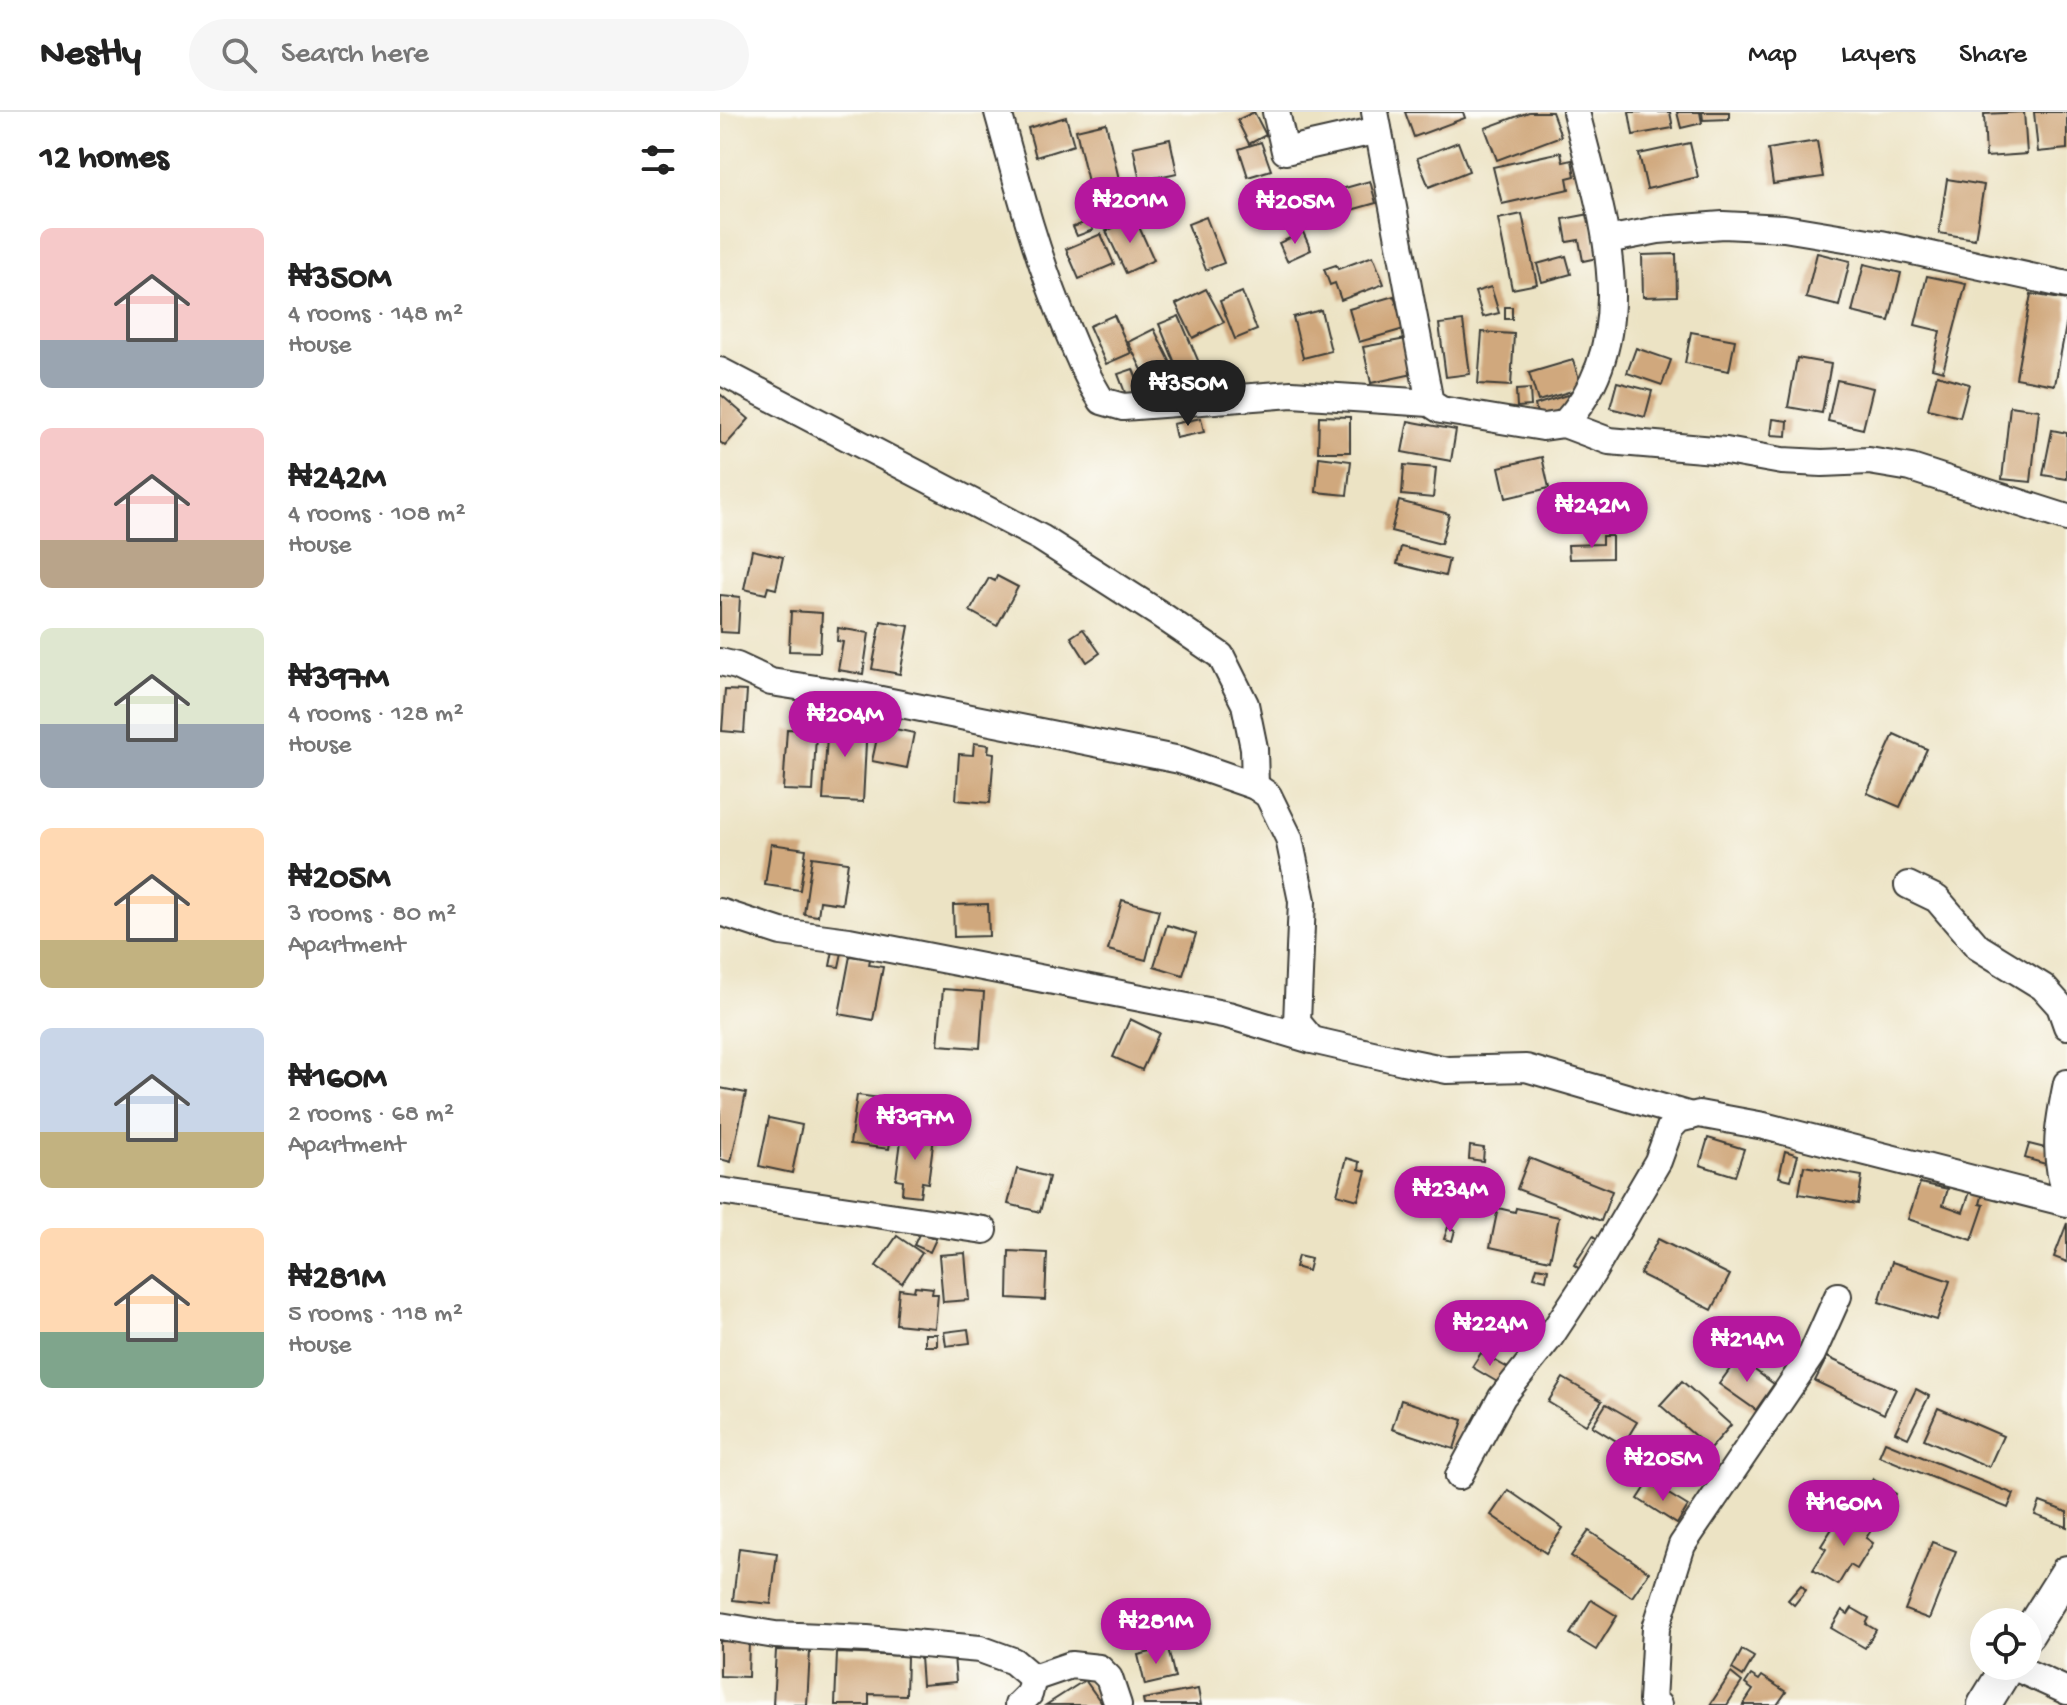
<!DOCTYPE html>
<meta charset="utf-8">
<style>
:root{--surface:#fff;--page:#f6f6f6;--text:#222;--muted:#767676;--line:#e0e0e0;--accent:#b5179e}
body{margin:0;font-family:"Gochi Hand",sans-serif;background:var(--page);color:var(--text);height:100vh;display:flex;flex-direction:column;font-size:30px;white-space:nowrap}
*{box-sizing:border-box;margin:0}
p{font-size:26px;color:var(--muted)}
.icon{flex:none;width:44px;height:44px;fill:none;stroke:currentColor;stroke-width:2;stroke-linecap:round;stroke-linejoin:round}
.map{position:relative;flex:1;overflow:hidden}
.details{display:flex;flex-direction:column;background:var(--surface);width:720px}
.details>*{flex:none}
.fabs{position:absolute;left:1250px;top:1496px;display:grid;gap:16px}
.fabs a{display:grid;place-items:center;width:72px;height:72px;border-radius:50%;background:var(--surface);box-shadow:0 8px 32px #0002;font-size:40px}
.price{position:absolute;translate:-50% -68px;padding:0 18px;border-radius:28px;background:var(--accent);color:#fff;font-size:26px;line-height:52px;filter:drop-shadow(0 2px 4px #0008)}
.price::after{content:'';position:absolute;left:50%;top:48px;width:24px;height:18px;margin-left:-12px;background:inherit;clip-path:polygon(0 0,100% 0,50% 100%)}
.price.active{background:#222;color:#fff}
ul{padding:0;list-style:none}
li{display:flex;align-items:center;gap:24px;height:200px;padding:0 40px}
li span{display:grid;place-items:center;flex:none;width:224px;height:160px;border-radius:12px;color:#555}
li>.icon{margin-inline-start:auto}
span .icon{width:96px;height:96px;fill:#fffc;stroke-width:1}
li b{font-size:34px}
h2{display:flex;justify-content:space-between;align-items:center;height:96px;padding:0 40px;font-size:34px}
header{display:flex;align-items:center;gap:48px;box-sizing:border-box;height:112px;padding:0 40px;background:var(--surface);border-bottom:2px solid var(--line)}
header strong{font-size:38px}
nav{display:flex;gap:44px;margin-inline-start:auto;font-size:28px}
.search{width:560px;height:72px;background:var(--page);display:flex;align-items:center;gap:20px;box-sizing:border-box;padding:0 28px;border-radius:44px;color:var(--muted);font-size:30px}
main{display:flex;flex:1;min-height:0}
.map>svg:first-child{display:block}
.building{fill:#d0a87d}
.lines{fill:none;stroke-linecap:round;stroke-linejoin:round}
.minor-casing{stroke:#3b3a35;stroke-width:30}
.major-casing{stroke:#3b3a35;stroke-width:36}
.minor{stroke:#fff;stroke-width:26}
.major{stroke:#fff;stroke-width:32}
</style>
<header>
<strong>Nestly</strong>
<div class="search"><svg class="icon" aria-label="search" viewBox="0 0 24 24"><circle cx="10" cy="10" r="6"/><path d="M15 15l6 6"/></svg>Search here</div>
<nav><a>Map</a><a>Layers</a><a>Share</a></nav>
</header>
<main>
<section class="details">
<h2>12 homes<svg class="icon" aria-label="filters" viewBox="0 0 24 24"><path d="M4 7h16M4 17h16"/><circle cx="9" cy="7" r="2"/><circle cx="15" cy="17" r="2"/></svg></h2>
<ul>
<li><span style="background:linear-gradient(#f6c9c9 70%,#9aa5b1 0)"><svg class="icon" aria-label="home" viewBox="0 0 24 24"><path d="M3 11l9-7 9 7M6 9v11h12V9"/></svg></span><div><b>₦350M</b><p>4 rooms · 148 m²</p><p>House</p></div></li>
<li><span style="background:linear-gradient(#f6c9c9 70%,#b9a48a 0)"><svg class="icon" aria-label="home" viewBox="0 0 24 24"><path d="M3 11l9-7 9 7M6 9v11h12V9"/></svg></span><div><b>₦242M</b><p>4 rooms · 108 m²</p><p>House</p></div></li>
<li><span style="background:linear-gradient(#dfe7d0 60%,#9aa5b1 0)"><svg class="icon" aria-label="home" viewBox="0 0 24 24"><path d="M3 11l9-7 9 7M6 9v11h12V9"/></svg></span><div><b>₦397M</b><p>4 rooms · 128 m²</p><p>House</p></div></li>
<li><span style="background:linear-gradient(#ffd9b3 70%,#c2b280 0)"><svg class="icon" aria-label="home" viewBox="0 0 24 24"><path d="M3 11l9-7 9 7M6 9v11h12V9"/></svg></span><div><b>₦205M</b><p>3 rooms · 80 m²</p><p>Apartment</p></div></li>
<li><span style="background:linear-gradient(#c9d6e8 65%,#c2b280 0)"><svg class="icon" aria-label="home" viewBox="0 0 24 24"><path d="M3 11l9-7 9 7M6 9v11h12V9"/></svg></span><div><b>₦160M</b><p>2 rooms · 68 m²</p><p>Apartment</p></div></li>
<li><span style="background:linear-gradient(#ffd9b3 65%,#7fa58c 0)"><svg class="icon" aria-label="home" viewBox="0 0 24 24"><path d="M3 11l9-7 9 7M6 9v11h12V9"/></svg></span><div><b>₦281M</b><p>5 rooms · 118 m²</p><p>House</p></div></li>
</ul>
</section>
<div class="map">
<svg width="1347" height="1593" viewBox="0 0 1347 1593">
<rect width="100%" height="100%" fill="#fdfcf7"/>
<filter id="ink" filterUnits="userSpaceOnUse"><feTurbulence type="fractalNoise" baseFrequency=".0125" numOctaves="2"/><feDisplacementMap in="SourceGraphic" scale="16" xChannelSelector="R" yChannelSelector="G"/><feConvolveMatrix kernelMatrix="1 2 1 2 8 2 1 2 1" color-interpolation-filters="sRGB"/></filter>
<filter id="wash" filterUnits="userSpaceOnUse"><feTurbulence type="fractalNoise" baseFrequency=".006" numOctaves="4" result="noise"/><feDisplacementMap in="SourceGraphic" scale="32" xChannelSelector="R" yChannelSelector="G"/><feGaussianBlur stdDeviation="1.8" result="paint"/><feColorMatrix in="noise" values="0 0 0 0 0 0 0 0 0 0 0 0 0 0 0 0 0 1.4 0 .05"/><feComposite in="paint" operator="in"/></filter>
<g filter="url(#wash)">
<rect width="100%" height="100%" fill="#ece3c4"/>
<g id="blocks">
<g class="building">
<path d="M 534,0 L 546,23 L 529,32 L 517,8 Z"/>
<path d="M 685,0 L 743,0 L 745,6 L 694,25 Z"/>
<path d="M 809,0 L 832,0 L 841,24 L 777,48 L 765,16 Z"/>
<path d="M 909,0 L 950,0 L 953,16 L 913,23 Z"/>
<path d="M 957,0 L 980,0 L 982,11 L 961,16 Z"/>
<path d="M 982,0 L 1009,0 L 1009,7 L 983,8 Z"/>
<path d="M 1304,0 L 1307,42 L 1266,45 L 1264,2 Z"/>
<path d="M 1314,0 L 1347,0 L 1347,37 L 1318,40 Z"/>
<path d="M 346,5 L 354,33 L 316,45 L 308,16 Z"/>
<path d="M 386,11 L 401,76 L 371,83 L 356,18 Z"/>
<path d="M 450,27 L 457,61 L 420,69 L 413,35 Z"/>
<path d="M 1097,29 L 1103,65 L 1053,72 L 1048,37 Z"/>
<path d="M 541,30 L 551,58 L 528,65 L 519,37 Z"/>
<path d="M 738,30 L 749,59 L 709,75 L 697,46 Z"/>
<path d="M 970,31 L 978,65 L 927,77 L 919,42 Z"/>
<path d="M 841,40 L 843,50 L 852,48 L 855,64 L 847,66 L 849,77 L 782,92 L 773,55 Z"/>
<path d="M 1227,67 L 1264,73 L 1255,127 L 1219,121 Z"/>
<path d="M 650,69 L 656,91 L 624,100 L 618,78 Z"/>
<path d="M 592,80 L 602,109 L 588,114 L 578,85 Z"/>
<path d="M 802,102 L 817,172 L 792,177 L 778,107 Z"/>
<path d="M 870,102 L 877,146 L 863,149 L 859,128 L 847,130 L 843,107 Z"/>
<path d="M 486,105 L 504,151 L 486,158 L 468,112 Z"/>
<path d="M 415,106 L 434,148 L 406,161 L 386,119 Z"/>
<path d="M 369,109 L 373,118 L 357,124 L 353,115 Z"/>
<path d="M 583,120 L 591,138 L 567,149 L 559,131 Z"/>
<path d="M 381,122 L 394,152 L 359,167 L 346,137 Z"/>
<path d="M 1097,141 L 1130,149 L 1119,194 L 1086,186 Z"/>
<path d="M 956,142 L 957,184 L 923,185 L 922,143 Z"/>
<path d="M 653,144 L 664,172 L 621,188 L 615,171 L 610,173 L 604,157 L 616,153 L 618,157 Z"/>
<path d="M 846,144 L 851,162 L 822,170 L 817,152 Z"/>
<path d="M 1144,152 L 1181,161 L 1169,209 L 1132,200 Z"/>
<path d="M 1207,164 L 1246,172 L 1223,259 L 1212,256 L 1220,219 L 1195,213 Z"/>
<path d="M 771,175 L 779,201 L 763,205 L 755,180 Z"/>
<path d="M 486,177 L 504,210 L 473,226 L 456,192 Z"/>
<path d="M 522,180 L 537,218 L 515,227 L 500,189 Z"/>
<path d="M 1311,182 L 1347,188 L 1347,208 L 1335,273 L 1296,266 Z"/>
<path d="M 674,184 L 684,217 L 639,230 L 629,197 Z"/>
<rect x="785" y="195" width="7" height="12"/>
<path d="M 601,198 L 611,239 L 583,246 L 573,205 Z"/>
<path d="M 394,203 L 411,241 L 386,252 L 369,214 Z"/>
<path d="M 459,204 L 480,253 L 459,261 L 439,212 Z"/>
<path d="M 743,209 L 750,262 L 726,265 L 719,212 Z"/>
<path d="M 434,217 L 452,253 L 426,266 L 408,230 Z"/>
<path d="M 762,220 L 794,222 L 791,274 L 758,272 Z"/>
<path d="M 971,220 L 1015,228 L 1009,259 L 965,251 Z"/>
<path d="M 686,227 L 693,262 L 651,271 L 643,235 Z"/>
<path d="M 916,236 L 951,248 L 942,273 L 907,261 Z"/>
<path d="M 1077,246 L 1111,252 L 1102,301 L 1068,295 Z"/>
<path d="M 853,248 L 862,276 L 818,289 L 809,261 Z"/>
<path d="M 413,257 L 421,277 L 406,283 L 398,262 Z"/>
<path d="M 1217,263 L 1249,272 L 1240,305 L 1208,297 Z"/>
<path d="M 1117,268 L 1153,276 L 1143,317 L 1108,309 Z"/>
<path d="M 897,270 L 932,279 L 925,305 L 890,296 Z"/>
<path d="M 810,277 L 811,294 L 797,295 L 796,278 Z"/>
<path d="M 0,282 L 29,307 L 5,334 L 0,330 Z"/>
<path d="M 847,283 L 850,296 L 818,306 L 815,293 Z"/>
<path d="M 1290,294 L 1319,298 L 1311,370 L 1282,367 Z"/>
<path d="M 599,304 L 630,305 L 630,340 L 598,340 Z"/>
<path d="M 481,306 L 484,320 L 456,326 L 453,312 Z"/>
<path d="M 1053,307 L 1068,309 L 1067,324 L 1051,323 Z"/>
<path d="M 688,309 L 736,318 L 731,349 L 682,340 Z"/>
<path d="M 1332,318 L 1347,321 L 1347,367 L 1323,363 Z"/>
<path d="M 599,345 L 631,349 L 627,383 L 596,380 Z"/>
<path d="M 822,345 L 829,376 L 786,386 L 779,355 Z"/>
<path d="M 684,353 L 716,356 L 713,386 L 682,383 Z"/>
<path d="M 679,389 L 729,402 L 721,432 L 671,419 Z"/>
<path d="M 845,404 L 856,406 L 855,416 L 844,414 Z"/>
<path d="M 882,424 L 892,424 L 892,446 L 849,447 L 848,433 L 882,432 Z"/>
<path d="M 681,435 L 729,447 L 725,464 L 677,452 Z"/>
<path d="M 32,438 L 63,445 L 56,477 L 48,475 L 46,482 L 24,477 Z"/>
<path d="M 277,464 L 298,475 L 277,514 L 250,499 L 269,466 L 275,469 Z"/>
<path d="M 0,483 L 20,485 L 18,521 L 0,520 Z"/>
<path d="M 71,499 L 102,501 L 100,540 L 69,539 Z"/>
<path d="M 161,509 L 189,514 L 180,562 L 152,557 Z"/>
<path d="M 118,516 L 149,521 L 143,562 L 118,558 L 123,530 L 117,529 Z"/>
<path d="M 363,517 L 380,541 L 367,550 L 351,525 Z"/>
<path d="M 5,578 L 27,579 L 24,621 L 2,619 Z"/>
<path d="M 120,601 L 141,603 L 140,610 L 147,611 L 143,690 L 103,688 L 108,608 L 120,609 Z"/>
<path d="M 161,608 L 176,612 L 175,617 L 194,621 L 187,656 L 152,649 Z"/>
<path d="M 67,617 L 88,618 L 88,623 L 96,623 L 93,679 L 63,678 Z"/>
<path d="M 1174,622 L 1207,637 L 1180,695 L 1147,681 Z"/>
<path d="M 254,631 L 269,633 L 268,640 L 274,641 L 270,691 L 236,688 L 239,642 L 253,643 Z"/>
<path d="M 51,732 L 86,737 L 80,778 L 45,773 Z"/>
<path d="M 92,745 L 128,750 L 122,792 L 100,789 L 98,804 L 84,802 Z"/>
<path d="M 402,788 L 439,798 L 426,848 L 388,838 Z"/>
<path d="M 268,792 L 269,824 L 234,825 L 233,793 Z"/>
<path d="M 447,813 L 476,822 L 463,863 L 434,854 Z"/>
<path d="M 114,834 L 123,836 L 119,855 L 110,854 Z"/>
<path d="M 130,844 L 150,847 L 149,853 L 163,855 L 153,908 L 119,902 Z"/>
<path d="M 223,877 L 264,880 L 260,936 L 218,933 Z"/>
<path d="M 410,907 L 439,921 L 422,958 L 393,945 Z"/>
<path d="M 0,976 L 26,981 L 11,1050 L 0,1047 Z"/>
<path d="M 137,983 L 176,988 L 169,1037 L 130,1032 Z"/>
<path d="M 49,1006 L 82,1013 L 72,1061 L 39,1054 Z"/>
<path d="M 182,1021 L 214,1025 L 208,1071 L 202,1070 L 200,1084 L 182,1082 L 183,1068 L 176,1067 Z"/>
<path d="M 988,1026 L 1024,1037 L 1015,1064 L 980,1053 Z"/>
<path d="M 1309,1032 L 1333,1038 L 1329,1053 L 1305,1046 Z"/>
<path d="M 750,1034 L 764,1036 L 763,1049 L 749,1047 Z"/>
<path d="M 1065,1039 L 1078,1043 L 1071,1068 L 1059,1065 Z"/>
<path d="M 627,1046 L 640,1050 L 639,1057 L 646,1059 L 638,1088 L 617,1082 Z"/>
<path d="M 809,1046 L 892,1079 L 881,1109 L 797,1077 Z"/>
<path d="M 1084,1054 L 1142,1064 L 1138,1092 L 1079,1082 Z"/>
<path d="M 297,1057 L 329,1065 L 320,1100 L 288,1092 Z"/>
<path d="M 1200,1071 L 1228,1077 L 1223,1093 L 1243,1100 L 1251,1077 L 1263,1081 L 1260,1092 L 1264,1093 L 1252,1128 L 1188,1107 Z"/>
<path d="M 778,1096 L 795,1100 L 796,1096 L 839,1105 L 830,1148 L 770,1135 Z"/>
<path d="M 1347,1111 L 1347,1150 L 1334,1145 Z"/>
<path d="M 728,1115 L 735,1118 L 732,1129 L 724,1127 Z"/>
<path d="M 200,1120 L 216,1127 L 210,1140 L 194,1133 Z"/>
<path d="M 177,1124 L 202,1141 L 182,1171 L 156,1154 Z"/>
<path d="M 873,1124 L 886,1133 L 867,1162 L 854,1153 Z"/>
<path d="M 938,1127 L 1010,1163 L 992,1198 L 920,1162 Z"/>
<path d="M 289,1139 L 327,1141 L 325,1188 L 288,1186 Z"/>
<path d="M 245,1141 L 249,1188 L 223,1190 L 219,1143 Z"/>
<path d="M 578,1144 L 591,1147 L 588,1159 L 575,1155 Z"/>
<path d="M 1172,1150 L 1230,1169 L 1217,1208 L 1159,1190 Z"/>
<path d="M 817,1155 L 828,1157 L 826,1168 L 814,1165 Z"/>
<path d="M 195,1174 L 213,1176 L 212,1182 L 218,1182 L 215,1216 L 176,1212 L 179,1177 L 194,1179 Z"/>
<path d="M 248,1217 L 250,1231 L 226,1234 L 224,1220 Z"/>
<rect x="205" y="1222" width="12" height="12"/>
<path d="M 761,1241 L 788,1256 L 779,1271 L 752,1255 Z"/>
<path d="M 1107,1245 L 1176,1277 L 1164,1302 L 1095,1269 Z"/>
<path d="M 1018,1246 L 1054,1272 L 1036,1298 L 999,1272 Z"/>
<path d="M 843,1266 L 882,1289 L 866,1313 L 828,1290 Z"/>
<path d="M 962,1269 L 1011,1313 L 990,1337 L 940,1293 Z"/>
<path d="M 1196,1277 L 1209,1284 L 1188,1326 L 1175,1320 Z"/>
<path d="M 681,1288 L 743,1308 L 734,1337 L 672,1317 Z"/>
<path d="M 886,1292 L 917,1310 L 903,1333 L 872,1314 Z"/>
<path d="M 1218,1296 L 1283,1324 L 1269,1355 L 1204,1327 Z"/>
<path d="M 1165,1330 L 1294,1382 L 1288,1396 L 1159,1344 Z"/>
<path d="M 1153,1367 L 1176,1382 L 1169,1399 L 1166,1397 L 1161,1404 L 1139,1389 Z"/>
<path d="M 929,1370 L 968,1394 L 957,1412 L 918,1387 Z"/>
<path d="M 788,1378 L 843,1416 L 826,1441 L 771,1403 Z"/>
<path d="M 1320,1390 L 1347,1400 L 1347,1415 L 1315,1403 Z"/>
<path d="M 1128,1400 L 1153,1415 L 1146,1426 L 1153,1431 L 1137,1457 L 1130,1453 L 1118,1473 L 1093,1458 L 1106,1437 L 1101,1434 L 1115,1412 L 1119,1415 Z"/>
<path d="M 869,1419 L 929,1460 L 912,1485 L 851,1444 Z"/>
<path d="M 1212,1430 L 1236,1439 L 1209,1507 L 1185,1498 Z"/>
<path d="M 19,1436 L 57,1441 L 51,1492 L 13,1488 Z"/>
<path d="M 1081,1473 L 1086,1478 L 1074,1493 L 1068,1488 Z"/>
<path d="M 871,1488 L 897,1504 L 876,1538 L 850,1522 Z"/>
<path d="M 1132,1496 L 1149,1506 L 1146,1512 L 1156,1518 L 1145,1536 L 1111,1516 L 1122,1498 L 1128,1502 Z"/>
<path d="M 0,1529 L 29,1530 L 28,1565 L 0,1564 Z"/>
<path d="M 448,1536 L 455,1566 L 425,1573 L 418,1543 Z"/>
<path d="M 56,1538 L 90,1539 L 87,1593 L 53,1593 Z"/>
<path d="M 1022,1538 L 1034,1545 L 1023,1564 L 1012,1557 Z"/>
<path d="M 117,1541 L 187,1544 L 186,1583 L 149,1582 L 149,1593 L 115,1593 Z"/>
<path d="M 234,1543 L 236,1570 L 202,1573 L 200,1545 Z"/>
<path d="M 1011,1561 L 1022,1570 L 1007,1593 L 990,1593 Z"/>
<path d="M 1031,1563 L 1039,1568 L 1042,1564 L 1066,1580 L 1057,1593 L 1023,1593 L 1033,1578 L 1025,1572 Z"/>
<path d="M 365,1568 L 383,1593 L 326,1593 Z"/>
<path d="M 478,1577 L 481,1593 L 424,1593 L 423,1587 Z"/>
</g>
</g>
</g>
<g filter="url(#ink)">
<use href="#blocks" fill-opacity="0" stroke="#3b3a35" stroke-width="2"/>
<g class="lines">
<defs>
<g id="minor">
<path d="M 278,0 C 298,74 317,146 347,217 C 357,241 367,266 382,289 L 403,295 L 572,282 L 710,291 L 721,298 L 823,315 L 844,312 L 889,329 L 1006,339 L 1062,349 L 1102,351 L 1149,349 L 1191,356 L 1347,406"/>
<path d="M 556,0 L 565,39 L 658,18"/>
<path d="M 655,0 L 710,291"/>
<path d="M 887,128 L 938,118 L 1003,113 L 1064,116 L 1161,132 L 1347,173"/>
<path d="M 0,259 L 321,426 L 438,501 L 501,544 L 525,592 L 534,636 L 535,674"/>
<path d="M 844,312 C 926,224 881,102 856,0"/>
<path d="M 0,550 L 17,554 L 51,570 L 141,584 L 460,648 L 535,674 L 548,683 L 569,726 L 582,789 L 577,910 L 592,928"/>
<path d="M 1188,773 L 1217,787 L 1258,835 L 1323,875 L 1340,894 L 1347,914"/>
<path d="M 0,800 L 61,820 L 129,829 L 508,903 L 592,928 L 683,949 L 727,958 L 806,956 L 971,1004"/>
<path d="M 1347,971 C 1339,1010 1332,1044 1347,1082"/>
<path d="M 0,1079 L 264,1118"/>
<path d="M 739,1364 L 782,1285 L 830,1225 L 873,1160 L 938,1049 L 950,1016 L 959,1007 L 979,1002 L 1044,1014 L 1347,1091"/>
<path d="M 0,1514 L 55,1523 L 147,1527 L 260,1537 L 293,1549 L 313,1566"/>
<path d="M 1292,1554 L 1347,1579"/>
<path d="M 313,1566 L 351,1553 L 379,1556 L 389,1566 L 398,1593"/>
<path d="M 298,1593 L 309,1582 L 313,1566"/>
<path d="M 938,1593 L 932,1589 L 936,1516 L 962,1433 L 1092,1242 L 1118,1184"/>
</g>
<g id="major">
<path d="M 1308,1522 L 1347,1460"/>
<path d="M 1264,1593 L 1288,1554"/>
</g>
</defs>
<use href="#minor" class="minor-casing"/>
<use href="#major" class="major-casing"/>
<use href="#minor" class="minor"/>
<use href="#major" class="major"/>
</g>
</g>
</svg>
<div class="fabs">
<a><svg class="icon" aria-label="locate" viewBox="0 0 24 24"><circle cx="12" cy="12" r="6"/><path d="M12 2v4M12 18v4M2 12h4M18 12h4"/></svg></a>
</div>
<b class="price" style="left:410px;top:133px">₦201M</b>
<b class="price" style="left:575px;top:134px">₦205M</b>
<b class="price active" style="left:468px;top:316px">₦350M</b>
<b class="price" style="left:872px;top:438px">₦242M</b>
<b class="price" style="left:125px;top:647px">₦204M</b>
<b class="price" style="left:195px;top:1050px">₦397M</b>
<b class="price" style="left:730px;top:1122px">₦234M</b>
<b class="price" style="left:770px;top:1256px">₦224M</b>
<b class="price" style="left:1027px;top:1272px">₦214M</b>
<b class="price" style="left:943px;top:1391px">₦205M</b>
<b class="price" style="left:1124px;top:1436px">₦160M</b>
<b class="price" style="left:436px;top:1554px">₦281M</b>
</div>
</main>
